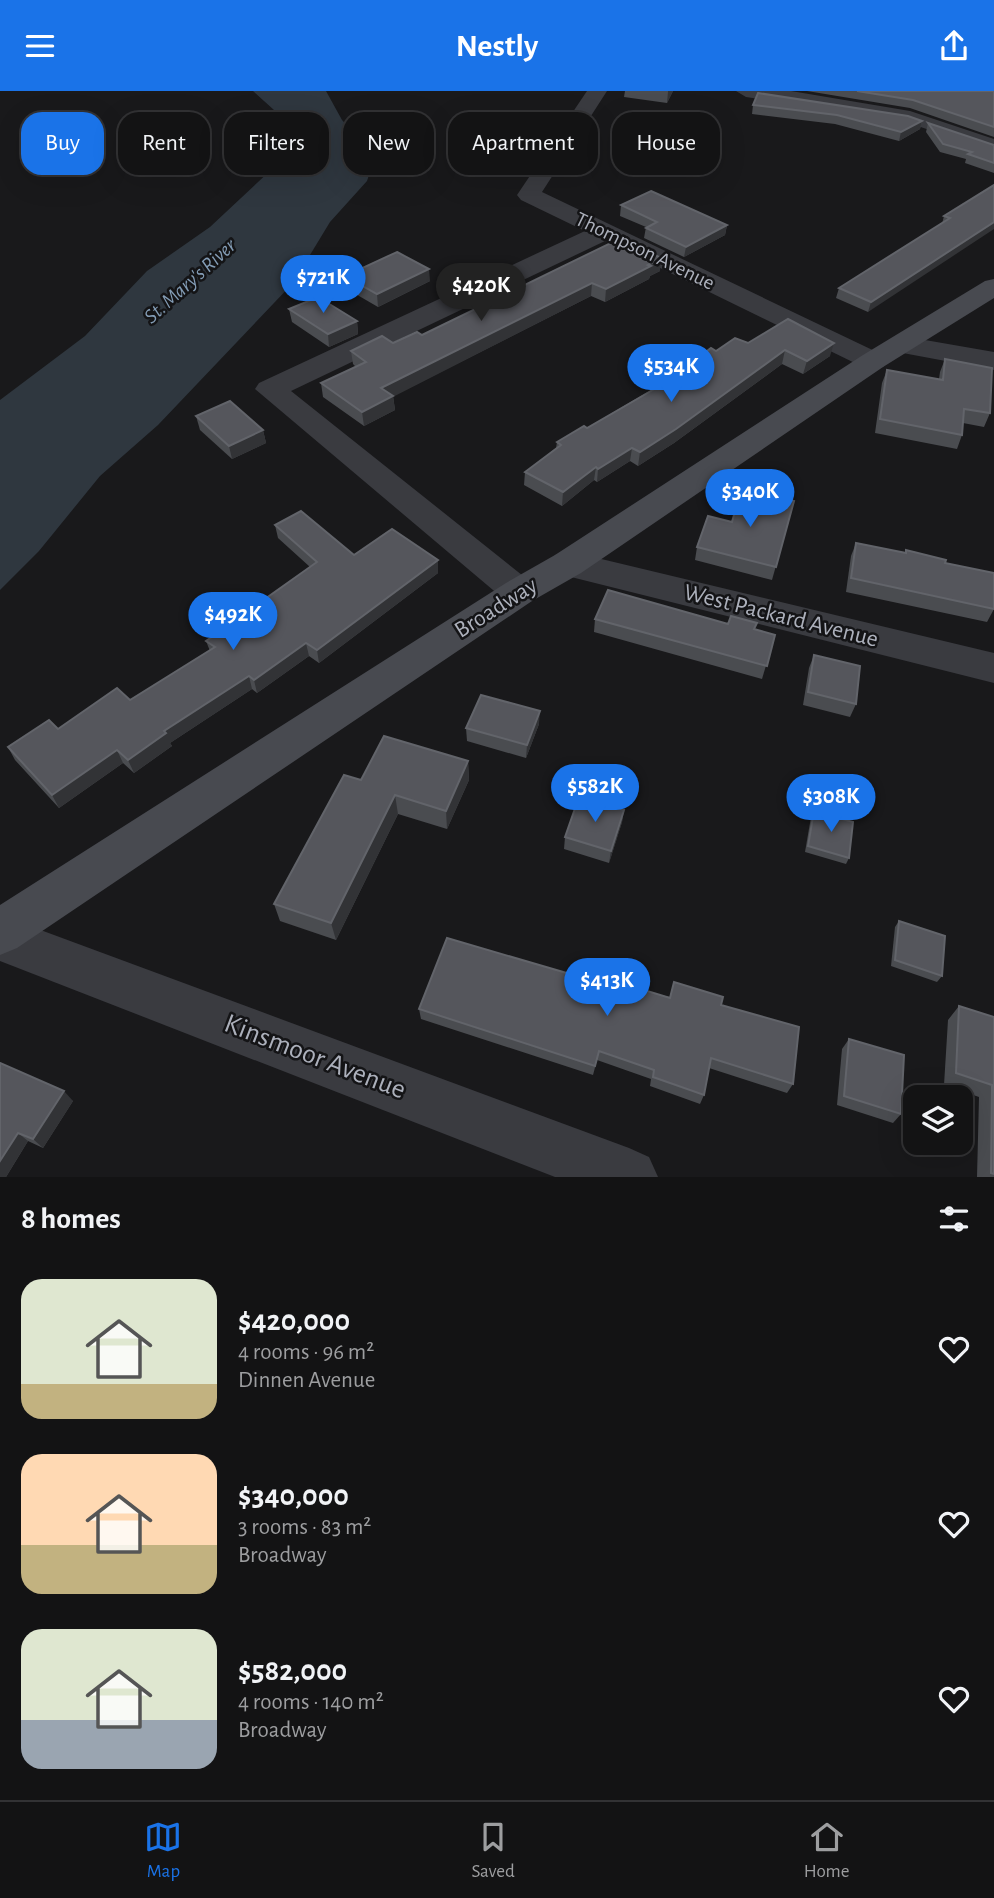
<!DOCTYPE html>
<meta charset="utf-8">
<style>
:root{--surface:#131314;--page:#202022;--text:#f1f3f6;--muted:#9d9ea0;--line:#323234;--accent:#1a73e8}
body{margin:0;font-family:"Alegreya Sans",sans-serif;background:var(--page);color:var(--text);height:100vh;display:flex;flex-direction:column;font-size:26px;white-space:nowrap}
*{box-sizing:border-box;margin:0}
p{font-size:23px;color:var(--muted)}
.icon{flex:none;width:38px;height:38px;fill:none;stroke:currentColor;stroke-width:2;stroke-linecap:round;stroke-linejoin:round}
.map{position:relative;height:1086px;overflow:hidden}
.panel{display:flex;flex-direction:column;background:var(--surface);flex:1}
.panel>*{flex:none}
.guide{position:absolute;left:21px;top:21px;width:952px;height:63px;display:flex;gap:14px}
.buttons{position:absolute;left:903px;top:994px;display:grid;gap:14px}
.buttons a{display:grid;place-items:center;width:70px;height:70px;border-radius:14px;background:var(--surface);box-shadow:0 7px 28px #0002,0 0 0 2px var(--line);font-size:35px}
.price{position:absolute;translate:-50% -60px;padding:0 16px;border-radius:24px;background:var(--accent);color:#fff;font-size:23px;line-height:46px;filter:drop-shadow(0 2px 4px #0008)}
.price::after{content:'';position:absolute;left:50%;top:42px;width:21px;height:16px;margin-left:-10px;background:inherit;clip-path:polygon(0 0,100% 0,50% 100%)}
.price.current{background:#222;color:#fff}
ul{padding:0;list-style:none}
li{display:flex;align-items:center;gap:21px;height:175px;padding:0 21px}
li span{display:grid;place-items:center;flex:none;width:196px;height:140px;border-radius:21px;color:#555}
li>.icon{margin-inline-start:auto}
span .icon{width:84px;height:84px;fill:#fffc;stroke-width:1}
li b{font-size:30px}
h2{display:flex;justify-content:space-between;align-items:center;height:84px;padding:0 21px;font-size:30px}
.chip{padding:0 24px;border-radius:21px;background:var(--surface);box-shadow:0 7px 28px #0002,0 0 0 2px var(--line);font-size:24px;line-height:63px}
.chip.current{background:var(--accent);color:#fff}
header{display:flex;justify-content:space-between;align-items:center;height:91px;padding:0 21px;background:var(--accent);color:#fff;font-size:32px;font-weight:700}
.tab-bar{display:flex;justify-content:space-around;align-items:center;height:98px;border-top:2px solid var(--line);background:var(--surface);font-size:19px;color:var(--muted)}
.tab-bar a{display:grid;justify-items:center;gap:4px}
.tab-bar .current{color:var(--accent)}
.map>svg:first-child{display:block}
.water{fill:#2f373f}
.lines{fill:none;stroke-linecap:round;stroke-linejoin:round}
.minor{fill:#3a3b40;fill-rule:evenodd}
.secondary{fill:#484a50;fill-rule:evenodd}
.wall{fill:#4a4c50}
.shaded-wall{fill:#323336}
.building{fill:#55565c;stroke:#62646a;stroke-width:2}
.labels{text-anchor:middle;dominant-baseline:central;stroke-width:5;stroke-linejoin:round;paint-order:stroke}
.far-street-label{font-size:21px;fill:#acb0bb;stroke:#141416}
.far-water-label{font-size:21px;font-style:italic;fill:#839cb5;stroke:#141416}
.street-label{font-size:24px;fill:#acb0bb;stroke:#141416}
.near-street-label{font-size:28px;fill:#acb0bb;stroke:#141416}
</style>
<header><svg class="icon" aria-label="menu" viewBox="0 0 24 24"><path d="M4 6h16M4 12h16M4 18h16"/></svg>Nestly<svg class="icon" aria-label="share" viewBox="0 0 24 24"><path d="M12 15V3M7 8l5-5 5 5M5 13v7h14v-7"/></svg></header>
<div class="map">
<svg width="994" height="1086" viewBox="0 0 994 1086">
<rect width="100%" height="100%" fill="#19191b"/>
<path class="water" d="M 253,0 L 326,0 L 342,29 L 370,61 L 372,75 L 367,90 L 330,131 L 293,192 L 158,334 L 100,385 L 39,460 L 0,499 L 0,309 L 85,245 L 147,180 L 210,136 L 272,78 L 287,39 L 284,28 Z"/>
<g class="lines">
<g class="minor">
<path d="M 587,0 L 607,0 L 542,101 L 883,264 L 888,270 L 883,276 L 873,279 L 863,276 L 605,150 L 291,300 L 532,492 L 538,501 L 532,510 L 519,514 L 506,510 L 255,298 L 259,292 L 585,140 L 521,109 L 517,104 Z"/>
<path d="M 736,0 L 791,0 L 910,20 L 994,48 L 994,61 L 906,31 L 746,6 Z"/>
<path d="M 902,245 L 994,261 L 994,279 L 892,260 L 888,254 L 892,248 Z"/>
<path d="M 568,460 L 994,562 L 994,592 L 555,482 L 550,473 L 555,464 Z"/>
<path d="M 0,824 L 629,1057 L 649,1066 L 658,1086 L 555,1086 L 0,870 Z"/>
</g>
<path class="secondary" d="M 994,188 L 994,207 L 883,276 L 581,482 L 532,510 L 17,857 L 0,864 L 0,814 L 506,492 L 555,464 L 863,264 L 985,190 Z"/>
</g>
<g class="wall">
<path d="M 625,0 L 673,0 L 667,12 L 624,6 Z"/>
<path d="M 807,0 L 994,0 L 994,46 L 910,17 Z"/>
<path d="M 753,14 L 922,30 L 920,38 L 899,50 L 835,33 L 752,23 Z"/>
<path d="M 928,32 L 994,54 L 994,82 L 965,72 L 966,68 L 940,61 L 926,41 Z"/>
<path d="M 994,94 L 868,221 L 836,207 L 839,197 L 942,133 L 944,125 Z"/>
<path d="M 621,114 L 727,134 L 725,144 L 684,166 L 644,147 L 646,136 L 620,125 Z"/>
<path d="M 621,147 L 660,180 L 650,185 L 649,188 L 605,211 L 591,205 L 393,305 L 395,319 L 364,335 L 323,306 L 321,292 L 356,276 L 353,273 L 351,260 L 393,252 L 422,244 Z"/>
<path d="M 345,185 L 430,190 L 378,216 L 347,198 Z"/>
<path d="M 289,218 L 357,230 L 358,243 L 329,256 L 292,231 Z"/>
<path d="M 748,252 L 830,265 L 803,283 L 782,273 L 674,352 L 638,375 L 630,370 L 597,391 L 594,389 L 562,415 L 524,394 L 525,381 L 556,357 L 557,351 L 587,337 L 716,260 Z"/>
<path d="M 945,268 L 990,322 L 984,336 L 963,332 L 962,344 L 957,358 L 875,342 L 882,292 L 887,279 L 939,288 L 940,281 Z"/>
<path d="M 196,325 L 263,339 L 266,352 L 232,368 L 200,339 Z"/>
<path d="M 794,410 L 772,489 L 695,469 L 697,456 L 732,431 Z"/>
<path d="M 275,434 L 354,464 L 438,482 L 319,572 L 309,565 L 257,602 L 252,598 L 170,652 L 172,655 L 134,682 L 123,672 L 59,717 L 15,669 L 8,656 L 58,638 L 130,609 L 210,560 L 206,550 L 310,476 L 278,447 Z"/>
<path d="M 856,452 L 945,472 L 994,518 L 987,531 L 846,501 L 851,465 Z"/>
<path d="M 595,528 L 728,533 L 755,538 L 775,544 L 762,588 L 594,541 Z"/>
<path d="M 814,564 L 856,613 L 850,626 L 803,614 L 809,577 Z"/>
<path d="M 539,633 L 526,667 L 467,650 L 466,637 Z"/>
<path d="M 468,670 L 469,689 L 447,738 L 398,723 L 336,849 L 280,830 L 274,813 L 361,689 Z"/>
<path d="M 624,719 L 622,731 L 609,772 L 564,758 L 565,746 Z"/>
<path d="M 814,720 L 849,767 L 846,773 L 805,761 L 811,726 Z"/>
<path d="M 899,830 L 942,885 L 937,891 L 891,875 L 895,836 Z"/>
<path d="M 594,890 L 670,906 L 674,891 L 721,914 L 793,993 L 787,1002 L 709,977 L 704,1004 L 700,1013 L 650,995 L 651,988 L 597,969 L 593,984 L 421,928 L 419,918 Z"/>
<path d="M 959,915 L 994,926 L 994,1086 L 977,1086 L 979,1006 L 944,994 L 948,929 Z"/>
<path d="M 849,948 L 901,1023 L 893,1032 L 837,1014 L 842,958 Z"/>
<path d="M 0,972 L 73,1010 L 43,1057 L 28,1050 L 6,1086 Z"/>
</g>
<g class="shaded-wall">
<path d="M 668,0 L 673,0 L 667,12 L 668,1 Z"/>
<path d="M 922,30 L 920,38 L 899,50 L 901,41 Z"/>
<path d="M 994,131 L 994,138 L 868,221 L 871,211 Z"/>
<path d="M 727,134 L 725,144 L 684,166 L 686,156 Z"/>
<path d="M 661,167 L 660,180 L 650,185 L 649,188 L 605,211 L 606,198 Z"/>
<path d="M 429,178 L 430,190 L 378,216 L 377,203 Z"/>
<path d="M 592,192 L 591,205 L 383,311 L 381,297 Z"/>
<path d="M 357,230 L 358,243 L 329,256 L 328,243 Z"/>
<path d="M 834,252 L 830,265 L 803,283 L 807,270 Z"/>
<path d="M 785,259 L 782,273 L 674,352 L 638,375 L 640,361 Z"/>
<path d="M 393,305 L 395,319 L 364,335 L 362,321 Z"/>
<path d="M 263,339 L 266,352 L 232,368 L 229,355 Z"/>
<path d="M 632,357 L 630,370 L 597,391 L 598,378 Z"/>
<path d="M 596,376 L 594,389 L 562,415 L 563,401 Z"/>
<path d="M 438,469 L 438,482 L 319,572 L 317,559 Z"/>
<path d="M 306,552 L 309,565 L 257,602 L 254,589 Z"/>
<path d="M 249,585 L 252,598 L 170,652 L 172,655 L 134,682 L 128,669 L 164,640 Z"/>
<path d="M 540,620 L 539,633 L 526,667 L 527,654 Z"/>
<path d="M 117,659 L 123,672 L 59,717 L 52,704 Z"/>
<path d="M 468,670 L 469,689 L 447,738 L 446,720 Z"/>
<path d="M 395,704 L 398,723 L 336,849 L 331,832 Z"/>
<path d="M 624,719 L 622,731 L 609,772 L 611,760 Z"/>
<path d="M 64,1000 L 73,1010 L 43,1057 L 33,1048 Z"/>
<path d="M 18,1042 L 28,1050 L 6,1086 L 0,1086 L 0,1070 Z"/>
</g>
<g class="building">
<path d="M 857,0 L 994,0 L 994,36 L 913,9 Z"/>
<path d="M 758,2 L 908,25 L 922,30 L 901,41 L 837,24 L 753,14 Z"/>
<path d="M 928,32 L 994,54 L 994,72 L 968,63 L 972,61 L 943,53 Z"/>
<path d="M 994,94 L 994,131 L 871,211 L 839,197 L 950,127 L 944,125 Z"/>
<path d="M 651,100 L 727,134 L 686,156 L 646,137 L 657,131 L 621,114 Z"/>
<path d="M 621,147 L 661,167 L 648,174 L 651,175 L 606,198 L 592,192 L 381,297 L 393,305 L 362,321 L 321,292 L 366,271 L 351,260 L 382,245 L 393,252 L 417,241 L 422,244 Z"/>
<path d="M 397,161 L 429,178 L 377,203 L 345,185 Z"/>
<path d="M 318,206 L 357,230 L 328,243 L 289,218 Z"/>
<path d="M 788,228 L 834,252 L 807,270 L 785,259 L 676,338 L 640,361 L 632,357 L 598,378 L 596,376 L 563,401 L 525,381 L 561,354 L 557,351 L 584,335 L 587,337 L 663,293 L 711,257 L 716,260 L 735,247 L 748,252 Z"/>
<path d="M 945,268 L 992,277 L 990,322 L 964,318 L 962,344 L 880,328 L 887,279 L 943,289 Z"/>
<path d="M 230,310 L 263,339 L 229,355 L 196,325 Z"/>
<path d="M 741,399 L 794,410 L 776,476 L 697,456 L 708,425 L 732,431 Z"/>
<path d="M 301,420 L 354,464 L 392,438 L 438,469 L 317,559 L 306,552 L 254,589 L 249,585 L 164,640 L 166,642 L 128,669 L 117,659 L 52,704 L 8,656 L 49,629 L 58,638 L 117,597 L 130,609 L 215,556 L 206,550 L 317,471 L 275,434 Z"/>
<path d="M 856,452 L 906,462 L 906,459 L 946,469 L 945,472 L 994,482 L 994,518 L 851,487 Z"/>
<path d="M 608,499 L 728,533 L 731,525 L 757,532 L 754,538 L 775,544 L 767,575 L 595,528 Z"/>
<path d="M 814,564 L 860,575 L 856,613 L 808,601 Z"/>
<path d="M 481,604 L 540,620 L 527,654 L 466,637 Z"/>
<path d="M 384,645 L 468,670 L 446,720 L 395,704 L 331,832 L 274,813 L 344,684 L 361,689 Z"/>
<path d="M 579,706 L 624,719 L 611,760 L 565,746 Z"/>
<path d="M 814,720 L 853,731 L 849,767 L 808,755 Z"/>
<path d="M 899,830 L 945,845 L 942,885 L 895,869 Z"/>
<path d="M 447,847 L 594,890 L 595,884 L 670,907 L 674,891 L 723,906 L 721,914 L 799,936 L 793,993 L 711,967 L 704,1004 L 653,986 L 654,979 L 599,960 L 595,975 L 419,918 Z"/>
<path d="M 959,915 L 994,926 L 994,1083 L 991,1082 L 992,994 L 956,982 Z"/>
<path d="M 849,948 L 904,964 L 901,1023 L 844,1005 Z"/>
<path d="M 0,972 L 64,1000 L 33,1048 L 18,1042 L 0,1070 Z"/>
</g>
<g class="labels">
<g class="far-street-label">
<text transform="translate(645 160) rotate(26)">Thompson Avenue</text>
</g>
<g class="far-water-label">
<text transform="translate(190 190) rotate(-42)">St. Mary's River</text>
</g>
<g class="street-label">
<text transform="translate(496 517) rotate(-32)">Broadway</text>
<text transform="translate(781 525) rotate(14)">West Packard Avenue</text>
</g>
<g class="near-street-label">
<text transform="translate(315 966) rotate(21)">Kinsmoor Avenue</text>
</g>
</g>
</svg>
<div class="buttons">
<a><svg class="icon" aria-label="layers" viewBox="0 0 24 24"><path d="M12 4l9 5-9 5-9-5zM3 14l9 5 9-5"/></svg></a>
</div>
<b class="price" style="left:323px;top:224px">$721K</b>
<b class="price current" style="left:481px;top:232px">$420K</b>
<b class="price" style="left:671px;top:313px">$534K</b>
<b class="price" style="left:750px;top:438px">$340K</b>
<b class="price" style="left:233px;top:561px">$492K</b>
<b class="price" style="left:595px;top:733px">$582K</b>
<b class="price" style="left:831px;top:743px">$308K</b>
<b class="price" style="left:607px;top:927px">$413K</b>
<div class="guide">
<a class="chip current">Buy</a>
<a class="chip">Rent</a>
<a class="chip">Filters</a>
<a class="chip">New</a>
<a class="chip">Apartment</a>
<a class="chip">House</a>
</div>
</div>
<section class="panel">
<h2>8 homes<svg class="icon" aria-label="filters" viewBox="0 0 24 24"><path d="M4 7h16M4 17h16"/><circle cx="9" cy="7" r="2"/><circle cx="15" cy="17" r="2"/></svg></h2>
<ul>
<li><span style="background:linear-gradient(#dfe7d0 75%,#c2b280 0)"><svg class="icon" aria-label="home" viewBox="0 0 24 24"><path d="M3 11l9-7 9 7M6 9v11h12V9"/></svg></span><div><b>$420,000</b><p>4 rooms · 96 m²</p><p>Dinnen Avenue</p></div><svg class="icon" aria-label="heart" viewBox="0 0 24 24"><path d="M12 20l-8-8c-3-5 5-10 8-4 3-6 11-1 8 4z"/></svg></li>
<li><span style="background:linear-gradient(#ffd9b3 65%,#c2b280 0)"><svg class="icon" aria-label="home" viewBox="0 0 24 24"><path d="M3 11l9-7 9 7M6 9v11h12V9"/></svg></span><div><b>$340,000</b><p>3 rooms · 83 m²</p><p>Broadway</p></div><svg class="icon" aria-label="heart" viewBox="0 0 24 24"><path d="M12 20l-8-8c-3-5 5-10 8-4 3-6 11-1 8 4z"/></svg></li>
<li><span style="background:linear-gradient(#dfe7d0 65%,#9aa5b1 0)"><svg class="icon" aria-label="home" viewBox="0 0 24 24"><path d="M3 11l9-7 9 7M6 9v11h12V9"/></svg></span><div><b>$582,000</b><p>4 rooms · 140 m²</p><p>Broadway</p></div><svg class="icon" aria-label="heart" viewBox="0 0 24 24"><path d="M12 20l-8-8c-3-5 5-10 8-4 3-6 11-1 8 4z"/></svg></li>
</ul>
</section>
<nav class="tab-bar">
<a class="current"><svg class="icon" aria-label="map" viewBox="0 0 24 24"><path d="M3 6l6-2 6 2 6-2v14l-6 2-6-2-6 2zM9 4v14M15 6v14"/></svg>Map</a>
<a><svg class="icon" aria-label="saved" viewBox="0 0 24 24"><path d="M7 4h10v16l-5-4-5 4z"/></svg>Saved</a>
<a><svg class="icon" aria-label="home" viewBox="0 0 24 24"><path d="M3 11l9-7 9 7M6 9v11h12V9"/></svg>Home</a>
</nav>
